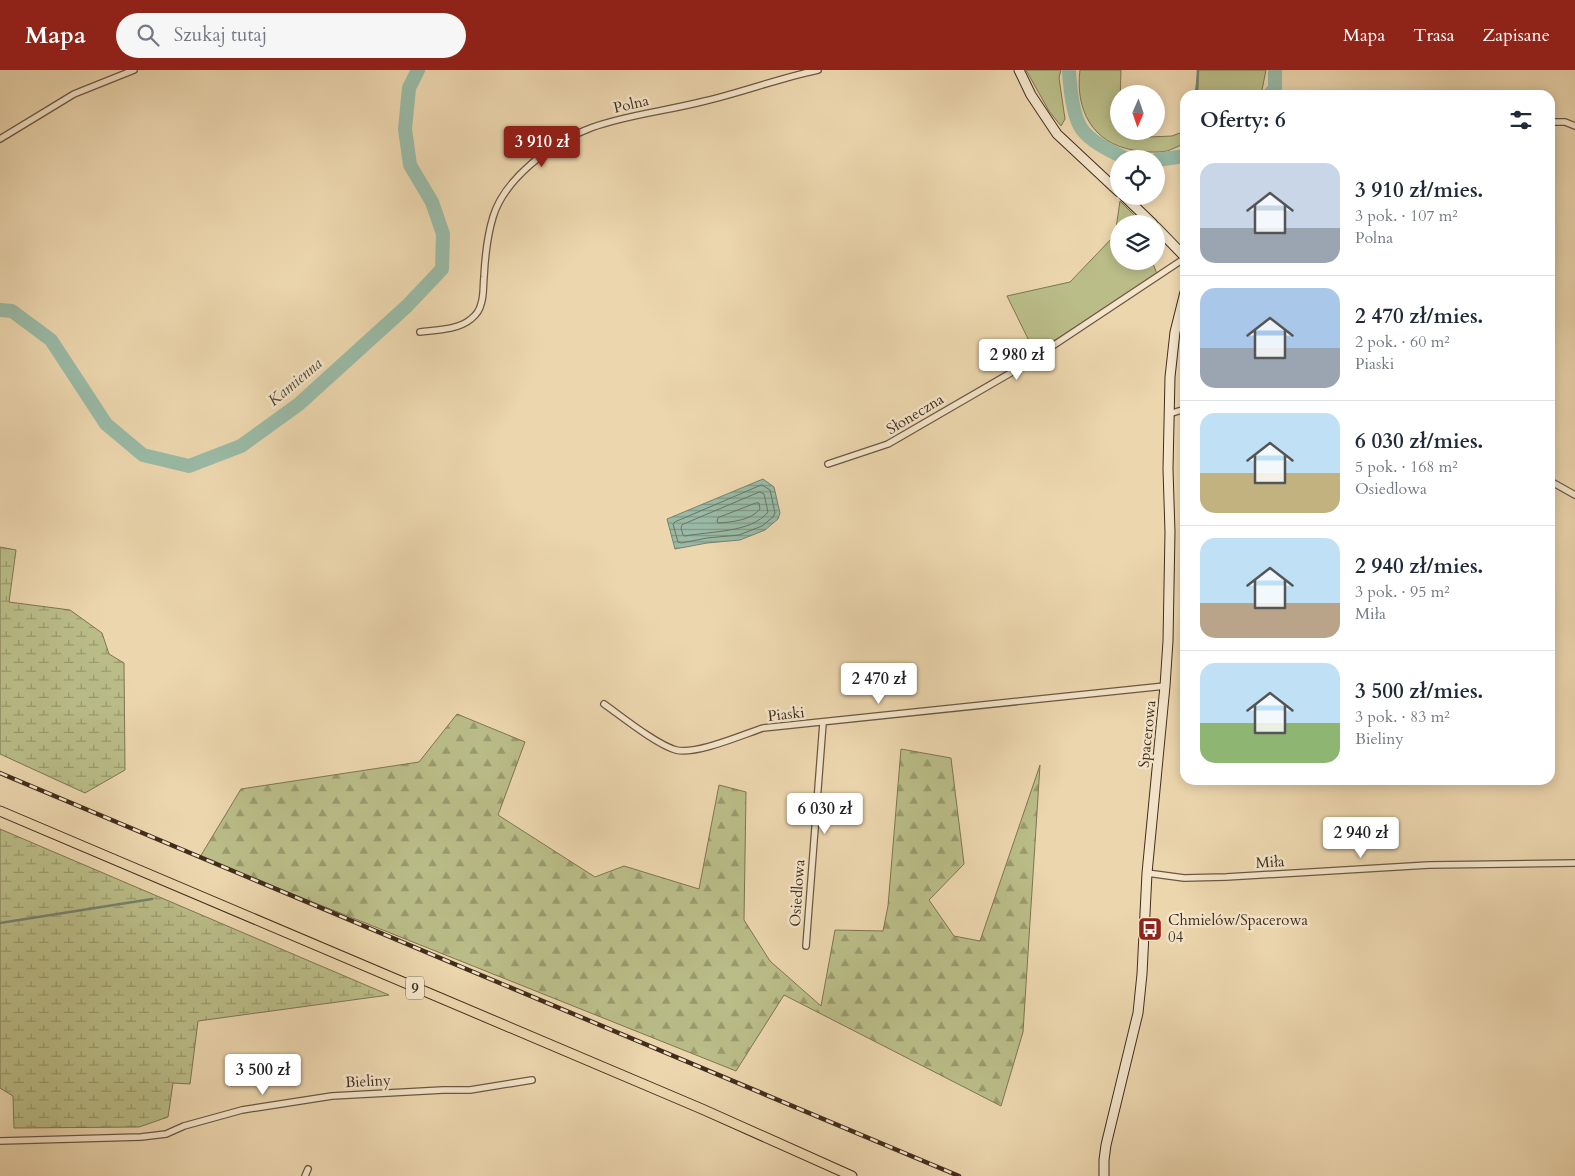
<!DOCTYPE html>
<html lang="pl">
<meta charset="utf-8">
<style>
:root{--surface:#fff;--page:#f6f6f7;--text:#1f2937;--muted:#747a83;--line:#e0e1e3;--accent:#8f2418}
body{margin:0;font-family:Cardo,serif;background:var(--page);color:var(--text);height:100vh;display:flex;flex-direction:column;font-size:19px;white-space:nowrap}
*{box-sizing:border-box;margin:0}
p{font-size:16px;color:var(--muted)}
.icon{flex:none;width:28px;height:28px;fill:none;stroke:currentColor;stroke-width:2;stroke-linecap:round;stroke-linejoin:round}
.map{position:relative;flex:1;overflow:hidden}
.side{position:absolute;left:1180px;top:20px;width:375px;height:695px;display:flex;flex-direction:column;background:var(--surface);border-radius:15px;box-shadow:0 2px 12px #0003}
.side>*{flex:none}
.needle{width:32px;rotate:182deg}
.fabs{position:absolute;left:1110px;top:15px;display:grid;gap:10px}
.fabs a{display:grid;place-items:center;width:55px;height:55px;border-radius:50%;background:var(--surface);box-shadow:0 2px 12px #0003;font-size:25px}
.price{position:absolute;translate:-50% -42px;padding:0 11px;border-radius:5px;background:#fff;color:#222;font-size:16px;line-height:32px;filter:drop-shadow(0 1px 2px #0008)}
.price::after{content:'';position:absolute;left:50%;top:30px;width:15px;height:11px;margin-left:-8px;background:inherit;clip-path:polygon(0 0,100% 0,50% 100%)}
.price.active{background:var(--accent);color:#fff}
ul{padding:0;list-style:none}
li{display:flex;align-items:center;gap:15px;height:125px;padding:0 20px}
li+li{border-top:1px solid var(--line)}
li span{display:grid;place-items:center;flex:none;width:140px;height:100px;border-radius:15px;color:#555}
li>.icon{margin-inline-start:auto}
span .icon{width:60px;height:60px;fill:#fffc;stroke-width:1}
li b{font-size:21px}
h2{display:flex;justify-content:space-between;align-items:center;height:60px;padding:0 20px;font-size:21px}
header{display:flex;align-items:center;gap:30px;box-sizing:border-box;height:70px;padding:0 25px;background:var(--accent);color:#fff}
header strong{font-size:24px}
nav{display:flex;gap:28px;margin-inline-start:auto;font-size:18px}
.search{width:350px;height:45px;background:var(--page);display:flex;align-items:center;gap:12px;box-sizing:border-box;padding:0 18px;border-radius:28px;color:var(--muted);font-size:19px}
.map>svg:first-child{display:block}
.green{fill:#babd88;stroke:#7e7552}
.forest{fill:url(#forest-firs);stroke:#7e7552}
.wetland{fill:url(#wetland-marsh);stroke:#7e7552}
.water{fill:url(#water-rules);stroke:#76826f}
.lines{fill:none;stroke-linecap:round;stroke-linejoin:round}
.shore{stroke:#6d7461;stroke-width:1}
.stream{stroke:#76826f;stroke-width:2.5}
.river{stroke:#99baa6;stroke-width:14}
.street-casing{stroke:#6c5740;stroke-width:8}
.secondary-casing{stroke:#412d1c;stroke-width:11}
.primary-casing{stroke:#412d1c;stroke-width:11}
.street{stroke:#f3e4ca;stroke-width:5.5}
.secondary{stroke:#f3e4ca;stroke-width:9}
.primary{stroke:#ecd6ae;stroke-width:9}
.rail-casing{stroke:#412d1c;stroke-width:4.5}
.rail{stroke:#f3e4ca;stroke-width:2.5;stroke-dasharray:8;stroke-linecap:butt}
.labels{text-anchor:middle;dominant-baseline:central;stroke-width:5;stroke-linejoin:round;paint-order:stroke}
.shield{fill:#f3e4ca;stroke:#766450;stroke-width:1}
.shield-label{font-size:14px;font-weight:bold;fill:#412d1c}
.street-label{font-size:15px;fill:#412d1c;stroke:#f3e4ca}
.poi-label{font-size:15px;fill:#412d1c;stroke:#f3e4ca;text-anchor:start}
.water-label{font-size:16px;font-style:italic;fill:#534938;stroke:#f3e4ca}
</style>
<header>
<strong>Mapa</strong>
<div class="search"><svg class="icon" aria-label="search" viewBox="0 0 24 24"><circle cx="10" cy="10" r="6"/><path d="M15 15l6 6"/></svg>Szukaj tutaj</div>
<nav><a>Mapa</a><a>Trasa</a><a>Zapisane</a></nav>
</header>
<div class="map">
<svg width="1575" height="1106" viewBox="0 0 1575 1106">
<defs>
<pattern id="forest-firs" width="22" height="20" patternUnits="userSpaceOnUse" patternTransform="scale(1.25)"><rect width="22" height="20" fill="#babd88"/><path d="M5 1l3.5 6h-7zM16 11l3.5 6h-7z" fill="#999a6e"/></pattern>
<pattern id="wetland-marsh" width="20" height="14" patternUnits="userSpaceOnUse" patternTransform="scale(1.25)"><rect width="20" height="14" fill="#babd88"/><path d="M1 5h8M5 5V1M11 12h8M15 12V8" fill="none" stroke="#999a6e"/></pattern>
<pattern id="water-rules" width="6" height="5" patternUnits="userSpaceOnUse" patternTransform="scale(1.25)"><rect width="6" height="5" fill="#99baa6"/><path d="M0 2.5h6" fill="none" stroke="#7e9886"/></pattern>
</defs>
<rect width="100%" height="100%" fill="#ecd6ae"/>
<filter id="stains"><feTurbulence type="fractalNoise" baseFrequency=".004" numOctaves="4"/><feColorMatrix values="0 0 0 0 .2 0 0 0 0 .09 0 0 0 0 .02 0 0 0 .5 -.17"/></filter>
<radialGradient id="worn" r=".72"><stop offset=".6" stop-color="#630" stop-opacity="0"/><stop offset="1" stop-color="#630" stop-opacity=".3"/></radialGradient>
<g class="green">
<path d="M 1026,0 L 1061,0 L 1059,8 L 1065,49 L 1061,56 L 1049,41 Z"/>
<path d="M 1080,0 L 1121,0 L 1119,61 L 1138,61 L 1148,67 L 1172,66 L 1185,61 L 1185,73 C 1179,76 1173,79 1167,81 C 1157,83 1143,82 1133,80 C 1092,73 1075,39 1080,0 Z"/>
<path d="M 1198,0 L 1266,0 L 1261,25 L 1195,25 Z"/>
<path d="M 1120,131 L 1143,154 L 1119,154 L 1119,191 L 1152,191 L 1157,204 L 1035,283 L 1007,226 L 1070,212 L 1115,165 Z"/>
</g>
<path class="forest" d="M 457,644 L 525,672 L 498,745 L 595,807 L 624,796 L 699,819 L 719,715 L 746,722 L 744,850 L 770,891 L 821,936 L 835,860 L 883,861 L 888,836 L 901,679 L 951,688 L 964,794 L 929,830 L 954,866 L 980,871 L 1040,695 L 1023,962 L 1001,1036 L 784,925 L 736,1001 L 200,787 L 241,719 L 419,692 Z"/>
<g class="wetland">
<path d="M 0,477 L 16,480 L 9,532 L 70,540 L 102,563 L 109,584 L 124,593 L 125,700 L 85,723 L 0,684 Z"/>
<path d="M 0,759 L 389,925 L 198,951 L 190,1014 L 173,1013 L 168,1047 L 139,1057 L 14,1058 L 13,1026 L 0,1018 Z"/>
</g>
<path class="water" d="M 763,409 L 774,417 L 780,443 L 778,449 L 765,460 L 740,470 L 707,473 L 675,479 L 667,449 Z"/>
<g class="lines">
<g class="shore">
<path d="M 762,415 L 770,420 L 775,443 L 773,447 L 762,456 L 739,465 L 707,468 L 681,473 L 678,472 L 673,454 L 675,452 Z"/>
<path d="M 760,422 L 764,424 L 768,442 C 751,463 711,461 685,466 L 683,465 L 681,458 L 682,455 Z"/>
<path d="M 756,433 L 759,433 L 760,439 C 751,450 733,452 719,453 L 717,452 L 718,448 Z"/>
</g>
<g class="stream">
<path d="M 1197,25 L 1198,0"/>
<path d="M 0,853 L 152,829"/>
</g>
<g class="river">
<path d="M 1069,0 C 1070,18 1072,43 1081,58 C 1090,72 1113,82 1127,89"/>
<path d="M 1269,25 L 1275,18 L 1275,0"/>
<path d="M 1156,90 L 1185,86"/>
<path d="M 0,240 L 12,241 L 51,270 L 106,354 L 143,385 L 189,396 L 241,376 L 299,334 L 407,236 L 442,199 L 443,164 L 432,132 L 410,95 L 405,59 L 409,18 L 418,0"/>
</g>
<defs>
<g id="street">
<path d="M 1550,52 L 1565,52 L 1575,56"/>
<path d="M 0,69 L 74,24 L 134,0"/>
<path d="M 420,262 C 436,260 458,260 471,249 C 476,245 480,239 481,234 C 484,226 483,216 484,207 C 485,187 487,167 493,147 C 499,127 514,109 530,95 C 584,46 638,48 705,31 C 743,22 780,8 818,0"/>
<path d="M 1169,344 L 1185,339"/>
<path d="M 828,394 L 888,374 L 1021,297 L 1185,188"/>
<path d="M 1550,411 L 1575,425"/>
<path d="M 604,634 C 621,646 657,675 676,680 C 696,685 742,665 763,658 L 1165,616"/>
<path d="M 1147,803 L 1184,808 L 1226,807 L 1429,795 L 1575,793"/>
<path d="M 806,876 L 823,653"/>
<path d="M 0,1071 L 141,1067 L 166,1064 L 184,1056 L 242,1040 L 332,1026 L 443,1020 L 470,1020 L 532,1010"/>
<path d="M 305,1106 L 308,1099"/>
</g>
<g id="secondary">
<path d="M 1019,0 L 1031,25 L 1057,64 L 1119,122"/>
<path d="M 1124,126 L 1153,154"/>
<path d="M 1156,157 L 1185,187"/>
<path d="M 1104,1106 L 1104,1090 L 1106,1075 L 1138,943 L 1142,904 L 1147,803 L 1165,616 L 1168,571 L 1170,462 L 1168,399 L 1170,307 L 1175,262 L 1185,222"/>
</g>
<path id="primary" d="M 0,741 L 702,1039 L 852,1106"/>
</defs>
<use href="#street" class="street-casing"/>
<use href="#secondary" class="secondary-casing"/>
<use href="#primary" class="primary-casing"/>
<use href="#street" class="street"/>
<use href="#secondary" class="secondary"/>
<use href="#primary" class="primary"/>
<defs>
<path id="rail" d="M 0,703 L 959,1106"/>
</defs>
<use href="#rail" class="rail-casing"/>
<use href="#rail" class="rail"/>
</g>
<defs>
<symbol id="bus-square" viewBox="-11 -11 22 22"><rect x="-9" y="-9" width="18" height="18" rx="4" fill="#8f2418" stroke="#f3e4ca"/><path d="M-5-6H5V4H4V6H2V4H-2V6H-4V4H-5ZM-3.5-4V0h7V-4ZM-3.5 1.2v1.5H-2V1.2ZM2 1.2v1.5H3.5V1.2Z" fill="#fff"/></symbol>
</defs>
<g fill-rule="evenodd">
<use href="#bus-square" x="1136" y="845" width="28" height="28"/>
</g>
<g class="labels">
<rect class="shield" x="406" y="906.5" width="18" height="23" rx="4"/>
<g class="shield-label">
<text x="415" y="918">9</text>
</g>
<g class="street-label">
<text transform="translate(631 34) rotate(-13)">Polna</text>
<text transform="translate(915 344) rotate(-31)">Słoneczna</text>
<text transform="translate(786 644) rotate(-6)">Piaski</text>
<text transform="translate(1147 664) rotate(-84)">Spacerowa</text>
<text transform="translate(1270 792) rotate(-4)">Miła</text>
<text transform="translate(797 823) rotate(-86)">Osiedlowa</text>
<text transform="translate(368 1011) rotate(-3)">Bieliny</text>
</g>
<g class="poi-label">
<text x="1168" y="850">Chmielów/Spacerowa<tspan x="1168" dy="17">04</tspan></text>
</g>
<g class="water-label">
<text transform="translate(295 312) rotate(-40)">Kamienna</text>
</g>
</g>
<rect width="100%" height="100%" filter="url(#stains)"/>
<rect width="100%" height="100%" fill="url(#worn)"/>
</svg>
<div class="fabs">
<a><svg class="needle" viewBox="-14 -14 28 28"><path d="M0-13l5 13h-10z" fill="#e53935"/><path d="M0 13l5-13h-10z" fill="#747a83"/></svg></a>
<a><svg class="icon" aria-label="locate" viewBox="0 0 24 24"><circle cx="12" cy="12" r="6"/><path d="M12 2v4M12 18v4M2 12h4M18 12h4"/></svg></a>
<a><svg class="icon" aria-label="layers" viewBox="0 0 24 24"><path d="M12 4l9 5-9 5-9-5zM3 14l9 5 9-5"/></svg></a>
</div>
<b class="price active" style="left:542px;top:98px">3 910 zł</b>
<b class="price" style="left:1017px;top:311px">2 980 zł</b>
<b class="price" style="left:879px;top:635px">2 470 zł</b>
<b class="price" style="left:825px;top:765px">6 030 zł</b>
<b class="price" style="left:1361px;top:789px">2 940 zł</b>
<b class="price" style="left:263px;top:1026px">3 500 zł</b>
<section class="side">
<h2>Oferty: 6<svg class="icon" aria-label="filters" viewBox="0 0 24 24"><path d="M4 7h16M4 17h16"/><circle cx="9" cy="7" r="2"/><circle cx="15" cy="17" r="2"/></svg></h2>
<ul>
<li><span style="background:linear-gradient(#c9d6e8 65%,#9aa5b1 0)"><svg class="icon" aria-label="home" viewBox="0 0 24 24"><path d="M3 11l9-7 9 7M6 9v11h12V9"/></svg></span><div><b>3 910 zł/mies.</b><p>3 pok. · 107 m²</p><p>Polna</p></div></li>
<li><span style="background:linear-gradient(#a9c7e8 60%,#9aa5b1 0)"><svg class="icon" aria-label="home" viewBox="0 0 24 24"><path d="M3 11l9-7 9 7M6 9v11h12V9"/></svg></span><div><b>2 470 zł/mies.</b><p>2 pok. · 60 m²</p><p>Piaski</p></div></li>
<li><span style="background:linear-gradient(#bfe0f5 60%,#c2b280 0)"><svg class="icon" aria-label="home" viewBox="0 0 24 24"><path d="M3 11l9-7 9 7M6 9v11h12V9"/></svg></span><div><b>6 030 zł/mies.</b><p>5 pok. · 168 m²</p><p>Osiedlowa</p></div></li>
<li><span style="background:linear-gradient(#bfe0f5 65%,#b9a48a 0)"><svg class="icon" aria-label="home" viewBox="0 0 24 24"><path d="M3 11l9-7 9 7M6 9v11h12V9"/></svg></span><div><b>2 940 zł/mies.</b><p>3 pok. · 95 m²</p><p>Miła</p></div></li>
<li><span style="background:linear-gradient(#bfe0f5 60%,#8fb573 0)"><svg class="icon" aria-label="home" viewBox="0 0 24 24"><path d="M3 11l9-7 9 7M6 9v11h12V9"/></svg></span><div><b>3 500 zł/mies.</b><p>3 pok. · 83 m²</p><p>Bieliny</p></div></li>
</ul>
</section>
</div>
